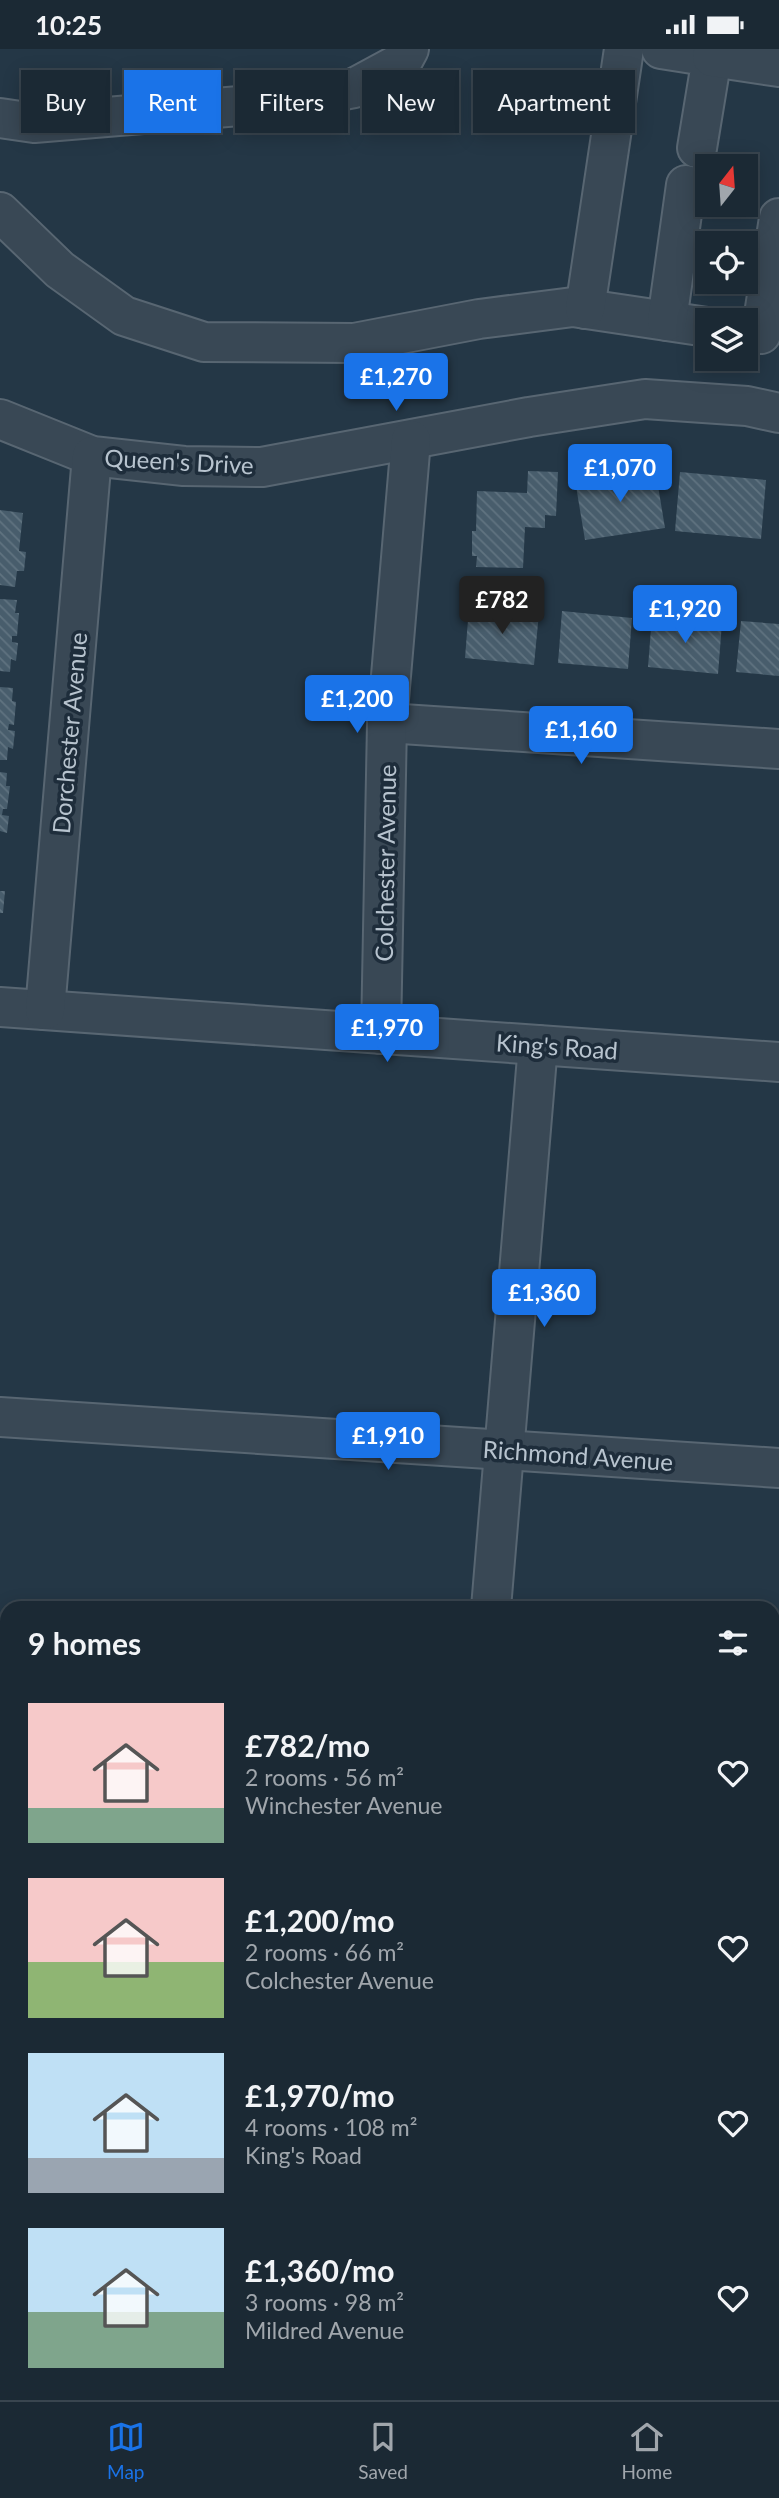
<!DOCTYPE html>
<meta charset="utf-8">
<style>
:root{--surface:#1b2934;--page:#24313c;--text:#f1f3f6;--muted:#a0a6ac;--line:#39454f;--accent:#1a73e8}
body{margin:0;font-family:Lato,sans-serif;background:var(--page);color:var(--text);height:100vh;display:flex;flex-direction:column;font-size:26px;white-space:nowrap}
*{box-sizing:border-box;margin:0}
p{font-size:23px;color:var(--muted)}
.icon{flex:none;width:38px;height:38px;fill:none;stroke:currentColor;stroke-width:2;stroke-linecap:round;stroke-linejoin:round}
.map{position:relative;flex:1;overflow:hidden}
.drawer{position:absolute;left:0px;top:1552px;width:780px;height:800px;display:flex;flex-direction:column;background:var(--surface);border-radius:21px 21px 0 0;box-shadow:0 4px 18px #0003,0 0 0 2px var(--line)}
.drawer>*{flex:none}
.hud{position:absolute;left:21px;top:21px;width:738px;height:63px;display:flex;gap:14px}
.needle{width:46px;rotate:17deg}
.tools{position:absolute;left:695px;top:105px;display:grid;gap:14px}
.tools a{display:grid;place-items:center;width:63px;height:63px;border-radius:0px;background:var(--surface);box-shadow:0 4px 18px #0003,0 0 0 2px var(--line);font-size:35px}
.price{position:absolute;translate:-50% -60px;padding:0 16px;border-radius:7px;background:var(--accent);color:#fff;font-size:23px;line-height:46px;filter:drop-shadow(0 2px 4px #0008)}
.price::after{content:'';position:absolute;left:50%;top:42px;width:21px;height:16px;margin-left:-10px;background:inherit;clip-path:polygon(0 0,100% 0,50% 100%)}
.price.current{background:#222;color:#fff}
ul{padding:0;list-style:none}
li{display:flex;align-items:center;gap:21px;height:175px;padding:0 28px}
li span{display:grid;place-items:center;flex:none;width:196px;height:140px;border-radius:0px;color:#555}
li>.icon{margin-inline-start:auto}
span .icon{width:84px;height:84px;fill:#fffc;stroke-width:1}
li b{font-size:30px}
h2{display:flex;justify-content:space-between;align-items:center;height:84px;padding:0 28px;font-size:30px}
.tag{padding:0 24px;border-radius:0px;background:var(--surface);box-shadow:0 4px 18px #0003,0 0 0 2px var(--line);font-size:24px;line-height:63px}
.tag.current{background:var(--accent);color:#fff}
.status{display:flex;justify-content:space-between;align-items:center;height:49px;padding:0 35px;background:var(--surface);direction:ltr}
.status svg{height:19px;fill:currentColor}
.menu{display:flex;justify-content:space-around;align-items:center;height:98px;border-top:2px solid var(--line);background:var(--surface);font-size:19px;color:var(--muted)}
.menu a{display:grid;justify-items:center;gap:4px}
.menu .current{color:var(--accent)}
.map>svg:first-child{display:block}
.forest{fill:url(#forest-firs)}
.building{fill:url(#building-back-hatch)}
.lines{fill:none;stroke-linecap:round;stroke-linejoin:round}
.minor-casing{stroke:#586672;stroke-width:42}
.minor{stroke:#394855;stroke-width:38}
.labels{text-anchor:middle;dominant-baseline:central;stroke-width:7;stroke-linejoin:round;paint-order:stroke}
.street-label{font-size:24px;fill:#b7c3ce;stroke:#1e2d3b}
</style>
<div class="status"><b>10:25</b><svg viewBox="0 0 49 12"><path d="M0 12V9h3v3zM5 12V6h3v6zM10 12V3h3v9zM15 12V0h3v12zM26 1h20v11H26zM47 4h2v5h-2z"/></svg></div>
<div class="map">
<svg width="779" height="2351" viewBox="0 0 779 2351">
<defs>
<pattern id="forest-firs" width="22" height="20" patternUnits="userSpaceOnUse" patternTransform="scale(1.75)"><rect width="22" height="20" fill="#264746"/><path d="M5 1l3.5 6h-7zM16 11l3.5 6h-7z" fill="#436060"/></pattern>
<pattern id="building-back-hatch" width="6" height="6" patternUnits="userSpaceOnUse" patternTransform="scale(1.75)"><rect width="6" height="6" fill="#485d6c"/><path d="M-1 5l2 2M0 0l6 6M5-1l2 2" fill="none" stroke="#607380"/></pattern>
</defs>
<rect width="100%" height="100%" fill="#243746"/>
<g class="forest">
<path d="M 0,1951 L 7,1952 L 7,2153 L 0,2152 Z"/>
<path d="M 774,2020 L 779,2020 L 779,2351 L 567,2351 L 566,2345 L 774,2345 Z"/>
</g>
<g class="building">
<path d="M 655,419 L 665,479 L 585,491 L 575,431 Z"/>
<path d="M 528,422 L 558,423 L 556,467 L 545,466 L 545,479 L 525,478 L 523,519 L 476,518 L 477,507 L 472,507 L 472,482 L 476,482 L 477,442 L 527,444 Z"/>
<path d="M 680,423 L 766,431 L 761,490 L 675,482 Z"/>
<path d="M 0,461 L 23,464 L 19,502 L 26,503 L 24,522 L 17,522 L 15,538 L 0,536 Z"/>
<path d="M 0,550 L 17,551 L 15,564 L 19,564 L 17,587 L 12,587 L 12,593 L 18,594 L 16,612 L 11,610 L 10,623 L 0,622 Z"/>
<path d="M 469,558 L 539,564 L 534,616 L 465,609 Z"/>
<path d="M 562,562 L 632,569 L 628,620 L 558,614 Z"/>
<path d="M 652,567 L 722,574 L 718,625 L 648,618 Z"/>
<path d="M 741,572 L 779,575 L 779,627 L 736,623 Z"/>
<path d="M 0,638 L 13,639 L 12,652 L 16,653 L 14,676 L 9,675 L 8,681 L 15,682 L 13,700 L 8,698 L 7,711 L 0,711 Z"/>
<path d="M 0,723 L 7,724 L 6,737 L 10,737 L 7,760 L 3,760 L 2,766 L 9,767 L 7,784 L 0,782 Z"/>
<path d="M 0,842 L 5,842 L 3,864 L 0,864 Z"/>
</g>
<g class="lines">
<defs>
<g id="minor">
<path d="M 661,0 L 712,8 L 697,99"/>
<path d="M 714,0 L 712,8 L 779,18"/>
<path d="M 0,69 L 34,74 L 275,54 L 354,39 L 402,13 L 409,0"/>
<path d="M 0,163 L 60,221 L 124,267 L 204,293 L 354,294 L 479,270 L 573,258 L 707,278"/>
<path d="M 585,260 L 624,0"/>
<path d="M 667,272 L 686,136"/>
<path d="M 746,283 L 761,285 L 779,169"/>
<path d="M 0,370 L 92,407 L 184,417 L 262,418 L 529,368 L 645,350 L 747,357 L 779,364"/>
<path d="M 387,674 L 779,700"/>
<path d="M 0,958 L 779,1013"/>
<path d="M 45,961 L 92,407"/>
<path d="M 381,985 L 387,674 L 411,391"/>
<path d="M 0,1368 L 779,1419"/>
<path d="M 491,1559 L 538,996"/>
<path d="M 0,1751 L 7,1752"/>
<path d="M 774,1811 L 779,1811"/>
</g>
</defs>
<use href="#minor" class="minor-casing"/>
<use href="#minor" class="minor"/>
</g>
<g class="labels">
<g class="street-label">
<text transform="translate(179 412) rotate(3)">Queen's Drive</text>
<text transform="translate(69 684) rotate(-85)">Dorchester Avenue</text>
<text transform="translate(385 814) rotate(-89)">Colchester Avenue</text>
<text transform="translate(557 997) rotate(4)">King's Road</text>
<text transform="translate(578 1406) rotate(4)">Richmond Avenue</text>
</g>
</g>
</svg>
<div class="tools">
<a><svg class="needle" viewBox="-14 -14 28 28"><path d="M0-13l5 13h-10z" fill="#e53935"/><path d="M0 13l5-13h-10z" fill="#a0a6ac"/></svg></a>
<a><svg class="icon" aria-label="locate" viewBox="0 0 24 24"><circle cx="12" cy="12" r="6"/><path d="M12 2v4M12 18v4M2 12h4M18 12h4"/></svg></a>
<a><svg class="icon" aria-label="layers" viewBox="0 0 24 24"><path d="M12 4l9 5-9 5-9-5zM3 14l9 5 9-5"/></svg></a>
</div>
<b class="price" style="left:396px;top:364px">£1,270</b>
<b class="price" style="left:620px;top:455px">£1,070</b>
<b class="price current" style="left:502px;top:587px">£782</b>
<b class="price" style="left:685px;top:596px">£1,920</b>
<b class="price" style="left:357px;top:686px">£1,200</b>
<b class="price" style="left:581px;top:717px">£1,160</b>
<b class="price" style="left:387px;top:1015px">£1,970</b>
<b class="price" style="left:544px;top:1280px">£1,360</b>
<b class="price" style="left:388px;top:1423px">£1,910</b>
<div class="hud">
<a class="tag">Buy</a>
<a class="tag current">Rent</a>
<a class="tag">Filters</a>
<a class="tag">New</a>
<a class="tag">Apartment</a>
</div>
<section class="drawer">
<h2>9 homes<svg class="icon" aria-label="filters" viewBox="0 0 24 24"><path d="M4 7h16M4 17h16"/><circle cx="9" cy="7" r="2"/><circle cx="15" cy="17" r="2"/></svg></h2>
<ul>
<li><span style="background:linear-gradient(#f6c9c9 75%,#7fa58c 0)"><svg class="icon" aria-label="home" viewBox="0 0 24 24"><path d="M3 11l9-7 9 7M6 9v11h12V9"/></svg></span><div><b>£782/mo</b><p>2 rooms · 56 m²</p><p>Winchester Avenue</p></div><svg class="icon" aria-label="heart" viewBox="0 0 24 24"><path d="M12 20l-8-8c-3-5 5-10 8-4 3-6 11-1 8 4z"/></svg></li>
<li><span style="background:linear-gradient(#f6c9c9 60%,#8fb573 0)"><svg class="icon" aria-label="home" viewBox="0 0 24 24"><path d="M3 11l9-7 9 7M6 9v11h12V9"/></svg></span><div><b>£1,200/mo</b><p>2 rooms · 66 m²</p><p>Colchester Avenue</p></div><svg class="icon" aria-label="heart" viewBox="0 0 24 24"><path d="M12 20l-8-8c-3-5 5-10 8-4 3-6 11-1 8 4z"/></svg></li>
<li><span style="background:linear-gradient(#bfe0f5 75%,#9aa5b1 0)"><svg class="icon" aria-label="home" viewBox="0 0 24 24"><path d="M3 11l9-7 9 7M6 9v11h12V9"/></svg></span><div><b>£1,970/mo</b><p>4 rooms · 108 m²</p><p>King's Road</p></div><svg class="icon" aria-label="heart" viewBox="0 0 24 24"><path d="M12 20l-8-8c-3-5 5-10 8-4 3-6 11-1 8 4z"/></svg></li>
<li><span style="background:linear-gradient(#bfe0f5 60%,#7fa58c 0)"><svg class="icon" aria-label="home" viewBox="0 0 24 24"><path d="M3 11l9-7 9 7M6 9v11h12V9"/></svg></span><div><b>£1,360/mo</b><p>3 rooms · 98 m²</p><p>Mildred Avenue</p></div><svg class="icon" aria-label="heart" viewBox="0 0 24 24"><path d="M12 20l-8-8c-3-5 5-10 8-4 3-6 11-1 8 4z"/></svg></li>
</ul>
</section>
</div>
<nav class="menu">
<a class="current"><svg class="icon" aria-label="map" viewBox="0 0 24 24"><path d="M3 6l6-2 6 2 6-2v14l-6 2-6-2-6 2zM9 4v14M15 6v14"/></svg>Map</a>
<a><svg class="icon" aria-label="saved" viewBox="0 0 24 24"><path d="M7 4h10v16l-5-4-5 4z"/></svg>Saved</a>
<a><svg class="icon" aria-label="home" viewBox="0 0 24 24"><path d="M3 11l9-7 9 7M6 9v11h12V9"/></svg>Home</a>
</nav>
